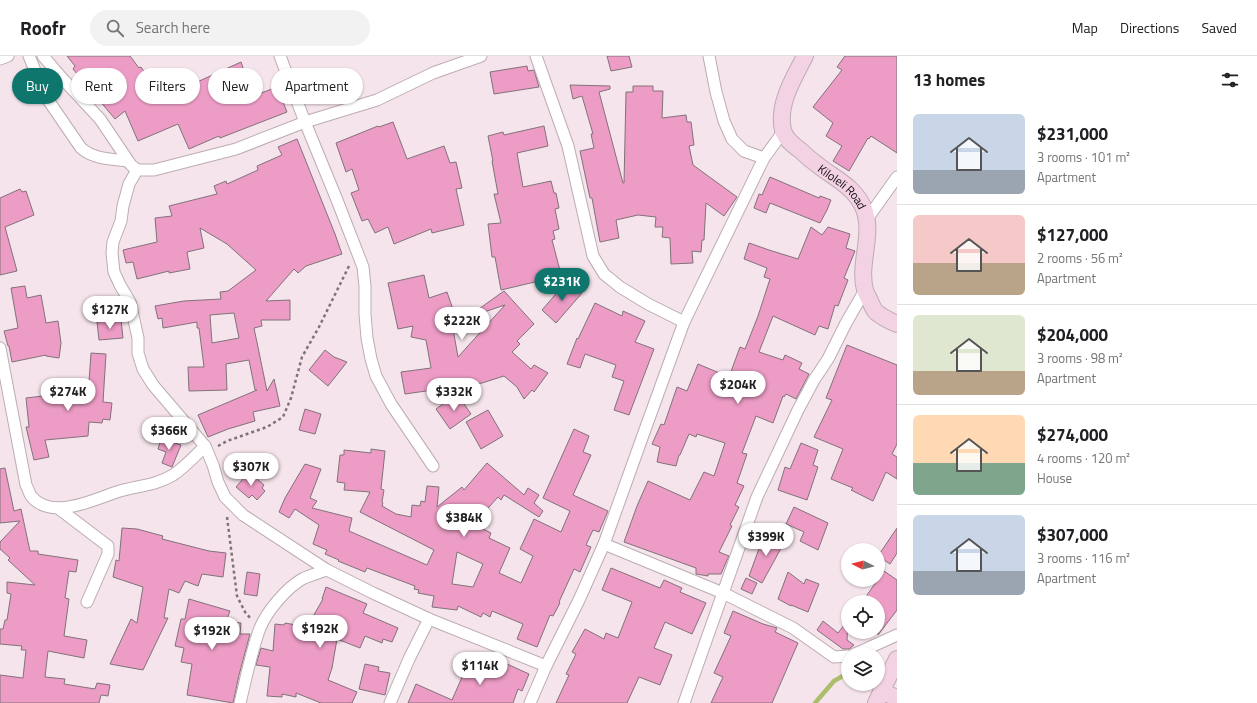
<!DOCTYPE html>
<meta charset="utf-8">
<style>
:root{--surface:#fff;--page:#f2f2f2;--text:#202124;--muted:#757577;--line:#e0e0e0;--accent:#0f766e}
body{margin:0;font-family:"Titillium Web",sans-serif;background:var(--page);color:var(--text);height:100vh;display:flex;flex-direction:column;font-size:15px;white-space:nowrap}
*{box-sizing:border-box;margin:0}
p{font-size:13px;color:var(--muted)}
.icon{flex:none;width:22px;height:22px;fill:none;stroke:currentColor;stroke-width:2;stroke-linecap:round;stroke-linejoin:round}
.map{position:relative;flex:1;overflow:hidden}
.side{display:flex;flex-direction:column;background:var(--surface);width:360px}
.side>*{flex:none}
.top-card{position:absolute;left:12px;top:12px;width:380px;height:36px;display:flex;gap:8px}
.needle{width:26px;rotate:276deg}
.tools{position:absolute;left:841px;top:487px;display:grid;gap:8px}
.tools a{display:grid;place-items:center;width:44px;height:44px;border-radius:50%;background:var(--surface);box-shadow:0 1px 3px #0004;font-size:20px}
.price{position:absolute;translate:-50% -34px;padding:0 9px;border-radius:14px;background:#fff;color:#222;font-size:13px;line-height:26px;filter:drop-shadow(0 1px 2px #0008)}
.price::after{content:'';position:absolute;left:50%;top:24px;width:12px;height:9px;margin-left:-6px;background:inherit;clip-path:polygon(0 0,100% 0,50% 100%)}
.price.on{background:var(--accent);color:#fff}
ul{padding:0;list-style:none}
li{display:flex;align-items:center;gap:12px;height:100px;padding:0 16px}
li+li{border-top:1px solid var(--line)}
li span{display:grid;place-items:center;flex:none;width:112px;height:80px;border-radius:6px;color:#555}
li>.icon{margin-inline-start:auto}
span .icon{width:48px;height:48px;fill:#fffc;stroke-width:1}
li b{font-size:17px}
h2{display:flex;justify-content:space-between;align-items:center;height:48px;padding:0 16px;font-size:17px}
.tag{padding:0 14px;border-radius:18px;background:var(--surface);box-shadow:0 1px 3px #0004;font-size:14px;line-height:36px}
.tag.on{background:var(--accent);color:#fff}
header{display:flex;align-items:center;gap:24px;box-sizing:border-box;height:56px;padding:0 20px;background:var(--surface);border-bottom:1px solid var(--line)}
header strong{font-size:19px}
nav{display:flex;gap:22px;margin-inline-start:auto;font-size:14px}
.search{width:280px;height:36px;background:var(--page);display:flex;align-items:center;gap:10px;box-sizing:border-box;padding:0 14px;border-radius:22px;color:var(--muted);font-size:15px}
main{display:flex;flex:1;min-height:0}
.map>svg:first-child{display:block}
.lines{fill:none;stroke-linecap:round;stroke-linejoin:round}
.stream{stroke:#acbd6b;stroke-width:4.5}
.building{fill:#ec9cc5;stroke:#817279;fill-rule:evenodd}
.minor-casing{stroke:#bcacb3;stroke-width:13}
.secondary-casing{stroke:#bcacb3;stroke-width:18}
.path{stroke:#7e7378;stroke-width:2.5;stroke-dasharray:3 3;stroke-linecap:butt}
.minor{stroke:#fff;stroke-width:11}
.secondary{stroke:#f3d2e4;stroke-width:16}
.labels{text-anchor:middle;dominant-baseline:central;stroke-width:3;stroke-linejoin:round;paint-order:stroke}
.street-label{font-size:12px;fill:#140e11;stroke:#fdf3f8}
</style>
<header>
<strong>Roofr</strong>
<div class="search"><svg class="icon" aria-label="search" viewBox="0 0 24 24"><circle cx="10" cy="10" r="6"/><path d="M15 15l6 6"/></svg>Search here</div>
<nav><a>Map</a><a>Directions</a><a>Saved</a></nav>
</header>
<main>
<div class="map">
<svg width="897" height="647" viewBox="0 0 897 647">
<rect width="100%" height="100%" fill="#f5e4eb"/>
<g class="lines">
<path class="stream" d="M 815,647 L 834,625 L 848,617"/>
</g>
<g class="building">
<path d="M 67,0 L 130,0 L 139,12 L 141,11 L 162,42 L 241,6 L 250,32 L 253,31 L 256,39 L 277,31 L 287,56 L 220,82 L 219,80 L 189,93 L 178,68 L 138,85 L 125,55 L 115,63 L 73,13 L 75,10 Z"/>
<path d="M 607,0 L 629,0 L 632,11 L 611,15 Z"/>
<path d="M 845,0 L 897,0 L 897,97 L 871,80 L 869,83 L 868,82 L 849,115 L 833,105 L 842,90 L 826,80 L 833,67 L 813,51 L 842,14 L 837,11 Z"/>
<path d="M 527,10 L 528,15 L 534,14 L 539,31 L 494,38 L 490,16 Z"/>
<path d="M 570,29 L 610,30 L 610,33 L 599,36 L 623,127 L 624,127 L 626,36 L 633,36 L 633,30 L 653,30 L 653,35 L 663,35 L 662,62 L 686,59 L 687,66 L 691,66 L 694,89 L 689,90 L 693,109 L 737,141 L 724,160 L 706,147 L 704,184 L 702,184 L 701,196 L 692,195 L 693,207 L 671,208 L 670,182 L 662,181 L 663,171 L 655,171 L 656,161 L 638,159 L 616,164 L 619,182 L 600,186 L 592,142 L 590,142 L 580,95 L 594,92 L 591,78 L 593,78 L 582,40 L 573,43 Z"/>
<path d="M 393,66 L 407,103 L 444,90 L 450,107 L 456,106 L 462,132 L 456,133 L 464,169 L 432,177 L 431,173 L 394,188 L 388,171 L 375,177 L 368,163 L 362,165 L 351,137 L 359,134 L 352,113 L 346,116 L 336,87 L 378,70 L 379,71 Z"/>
<path d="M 544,70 L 548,90 L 517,97 L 523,131 L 551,125 L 554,137 L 556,137 L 559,152 L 555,153 L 559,173 L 553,175 L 555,183 L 552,184 L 562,222 L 540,227 L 539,225 L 501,234 L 495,201 L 492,201 L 488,168 L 501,167 L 494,138 L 498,138 L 492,105 L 493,105 L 488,80 L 503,76 L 504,79 Z"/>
<path d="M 297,83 L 335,178 L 342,198 L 306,210 L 298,217 L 294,213 L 266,245 L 290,244 L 290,264 L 261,264 L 262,270 L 254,272 L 267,335 L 274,323 L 280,350 L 253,356 L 255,365 L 228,373 L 208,381 L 198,359 L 257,334 L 255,334 L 249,304 L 226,308 L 227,334 L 189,335 L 188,311 L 204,311 L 199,272 L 197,272 L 197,266 L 163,272 L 162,262 L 158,263 L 155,250 L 184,245 L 221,243 L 220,236 L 228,235 L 256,214 L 227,188 L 200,172 L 204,192 L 187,196 L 190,213 L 169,217 L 169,215 L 137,223 L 133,206 L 126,207 L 123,194 L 157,186 L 155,162 L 172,160 L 169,150 L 217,138 L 214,130 L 226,125 L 227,128 L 258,114 L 257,110 L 282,99 L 278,91 ZM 234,257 L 239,282 L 212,287 L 210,259 Z"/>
<path d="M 770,121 L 819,142 L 820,140 L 831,144 L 827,154 L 820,167 L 770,147 L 766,157 L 754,152 L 759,138 L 762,139 Z"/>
<path d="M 20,133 L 22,136 L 26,135 L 34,159 L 5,171 L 17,215 L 0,219 L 0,142 Z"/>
<path d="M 811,171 L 822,179 L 828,171 L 850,178 L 846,192 L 855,195 L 844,222 L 848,224 L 838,250 L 835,249 L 828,273 L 819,270 L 815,279 L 773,260 L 759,296 L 783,304 L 785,299 L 802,307 L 799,313 L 809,318 L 796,343 L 786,338 L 784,341 L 783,340 L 773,367 L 756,360 L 742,397 L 747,398 L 737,427 L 744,430 L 735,449 L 739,451 L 730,469 L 732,470 L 719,496 L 729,500 L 727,504 L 721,518 L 708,518 L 708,520 L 696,518 L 696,512 L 624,486 L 637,450 L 648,425 L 690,444 L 704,416 L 714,420 L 725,387 L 697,378 L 696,381 L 689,378 L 680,399 L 679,399 L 676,410 L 657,406 L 660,391 L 652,388 L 661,368 L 664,369 L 677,331 L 687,335 L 698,308 L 729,321 L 740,291 L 745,293 L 758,260 L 770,223 L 764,221 L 767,212 L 744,203 L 749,187 L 769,194 L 798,203 Z"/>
<path d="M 424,219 L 429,242 L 447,236 L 457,265 L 452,267 L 458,301 L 505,249 L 478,258 L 476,255 L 504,235 L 534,268 L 517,285 L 520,288 L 512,296 L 531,313 L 534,309 L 548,317 L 534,336 L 532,334 L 524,343 L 517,331 L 504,320 L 482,327 L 405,338 L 401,316 L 431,312 L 426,284 L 411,281 L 413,270 L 398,273 L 388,227 Z"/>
<path d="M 568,224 L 582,237 L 556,267 L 542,254 Z"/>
<path d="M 25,230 L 27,242 L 41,239 L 46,267 L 58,265 L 61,287 L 59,302 L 46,300 L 46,299 L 12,306 L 9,290 L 8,290 L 4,275 L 18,272 L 11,232 Z"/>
<path d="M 595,247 L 622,260 L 623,255 L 645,265 L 635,286 L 654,293 L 629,359 L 614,354 L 624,325 L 612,321 L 616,309 L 585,298 L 580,312 L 567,308 L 577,282 L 578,283 Z"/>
<path d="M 121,263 L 123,282 L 99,284 L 97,266 Z"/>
<path d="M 847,289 L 897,309 L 897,388 L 892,398 L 897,401 L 897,423 L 886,416 L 873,445 L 851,434 L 853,432 L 831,423 L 843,393 L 814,381 L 832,344 L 826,342 Z"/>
<path d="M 325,294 L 334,301 L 347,306 L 328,330 L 309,314 Z"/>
<path d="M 91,297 L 106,298 L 103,346 L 112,347 L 110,364 L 103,363 L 102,367 L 89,366 L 88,380 L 45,384 L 49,401 L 34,404 L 26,371 L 29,371 L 26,342 L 68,337 L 88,340 Z"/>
<path d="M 457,338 L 471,358 L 450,373 L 436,353 Z"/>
<path d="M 305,353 L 321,358 L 315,378 L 299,374 Z"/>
<path d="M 488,354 L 503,380 L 481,393 L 466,366 Z"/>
<path d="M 574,373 L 589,380 L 583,396 L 591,399 L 573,439 L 608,455 L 599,476 L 593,474 L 586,489 L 591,491 L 580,516 L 574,513 L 559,546 L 560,547 L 553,560 L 550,559 L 537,591 L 517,583 L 523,568 L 492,555 L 490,561 L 483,557 L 481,561 L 458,550 L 457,554 L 432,551 L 434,540 L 418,537 L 419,534 L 414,533 L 415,530 L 367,512 L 365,516 L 338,505 L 339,504 L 325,498 L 327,494 L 313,488 L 319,469 L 295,453 L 289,462 L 279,456 L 285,442 L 305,408 L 321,413 L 310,442 L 317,445 L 312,452 L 352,462 L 349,475 L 427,509 L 434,494 L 360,456 L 370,436 L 344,434 L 345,427 L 337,426 L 340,399 L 344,399 L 344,394 L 371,397 L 371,393 L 385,395 L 381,433 L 384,434 L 382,446 L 383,447 L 382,450 L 396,458 L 411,461 L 412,449 L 420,450 L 421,445 L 425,446 L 427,430 L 439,431 L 437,451 L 462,431 L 464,434 L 487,407 L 524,439 L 528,432 L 539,439 L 534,447 L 543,455 L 539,461 L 504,439 L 501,444 L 498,441 L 480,461 L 482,463 L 475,469 L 491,477 L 489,482 L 510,492 L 499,517 L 521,527 L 533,500 L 520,493 L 534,463 L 561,476 L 570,455 L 543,442 ZM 457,496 L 483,508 L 473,531 L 452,528 Z"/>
<path d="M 162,380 L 173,384 L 172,386 L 181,389 L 172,411 L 162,407 L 166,396 L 158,393 Z"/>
<path d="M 801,387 L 818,394 L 813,409 L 818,411 L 807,444 L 778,434 L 785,411 L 790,413 Z"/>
<path d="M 5,412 L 14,455 L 21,453 L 30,495 L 38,495 L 38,498 L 78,504 L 76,516 L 69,515 L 65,542 L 69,543 L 64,580 L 87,584 L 84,602 L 48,595 L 45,621 L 65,623 L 64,628 L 95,633 L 97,627 L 110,629 L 108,640 L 101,639 L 99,647 L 0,647 L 0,619 L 23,622 L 26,594 L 21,594 L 22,590 L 0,588 L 0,573 L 3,573 L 5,564 L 7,564 L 11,538 L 7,537 L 7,526 L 35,529 L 8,504 L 10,502 L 0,493 L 0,486 L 20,465 L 0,467 L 0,413 Z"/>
<path d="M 249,416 L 264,429 L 262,432 L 265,435 L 257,444 L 252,439 L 249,442 L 236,431 Z"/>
<path d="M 794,451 L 828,467 L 818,494 L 800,485 L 804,476 L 786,468 Z"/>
<path d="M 122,472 L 137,473 L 163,480 L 162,483 L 209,495 L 226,497 L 223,521 L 202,518 L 198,530 L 185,525 L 179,537 L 169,533 L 164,562 L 168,562 L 143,614 L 110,608 L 131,563 L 137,567 L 143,531 L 113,521 L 116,504 L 119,505 Z"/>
<path d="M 897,472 L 897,497 L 890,508 L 878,500 Z"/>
<path d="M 764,479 L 785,485 L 762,527 L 749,520 Z"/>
<path d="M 611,512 L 660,532 L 664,524 L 682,532 L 680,536 L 706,547 L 692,578 L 665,566 L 654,592 L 672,599 L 660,629 L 639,621 L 627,647 L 556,647 L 569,619 L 566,618 L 576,598 L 572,596 L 585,573 L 604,583 L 606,577 L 618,582 L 632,546 L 602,534 Z"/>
<path d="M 884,515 L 897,524 L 897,554 L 878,579 L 878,546 L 862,546 Z"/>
<path d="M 247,516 L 260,518 L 257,540 L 244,538 Z"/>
<path d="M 788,516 L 804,528 L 806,523 L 819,528 L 808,556 L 791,549 L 791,550 L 778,543 Z"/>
<path d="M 746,522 L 757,527 L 752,538 L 741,533 Z"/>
<path d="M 326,531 L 367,548 L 363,557 L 398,572 L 392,586 L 383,583 L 382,587 L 365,580 L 360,592 L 337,583 L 332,612 L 328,624 L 357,636 L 352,647 L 321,647 L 296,637 L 296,641 L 282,638 L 282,641 L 267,640 L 270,611 L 256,609 L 261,592 L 273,595 L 275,568 L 284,569 L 285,567 L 307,571 L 323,543 L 322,543 Z"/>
<path d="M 189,543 L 230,555 L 226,565 L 241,567 L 240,578 L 250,578 L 239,619 L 233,647 L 187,639 L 192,608 L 181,606 L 184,592 L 175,590 L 181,563 L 185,563 Z"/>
<path d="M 733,555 L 763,568 L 777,572 L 775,576 L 798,587 L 772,647 L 711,647 L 723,621 L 714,617 L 731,580 L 724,577 Z"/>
<path d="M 848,564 L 847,584 L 854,589 L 849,593 L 843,593 L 817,574 L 823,565 L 838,577 Z"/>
<path d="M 488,602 L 506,610 L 507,608 L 529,618 L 522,635 L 518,633 L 513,647 L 408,647 L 416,628 L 452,644 L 466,612 L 478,617 L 481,610 L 484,611 Z"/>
<path d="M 365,608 L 379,611 L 378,615 L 390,617 L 385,639 L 359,633 Z"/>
</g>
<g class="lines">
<defs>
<g id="minor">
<path d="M 29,0 L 46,41 L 81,92 C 93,103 111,103 127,105"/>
<path d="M 43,0 L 61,21 L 100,63 L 131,109 L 137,114 L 154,114 L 236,93 L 305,66 L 377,44 L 433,17 L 481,0"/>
<path d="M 280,0 L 305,66 L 337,144 L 363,211 L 365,230 L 365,258 L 367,282 L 371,303 L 376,320 L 391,348 L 433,410"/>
<path d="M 536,0 L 568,90 L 593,200 L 604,218 L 620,231 L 648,248 L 684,266"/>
<path d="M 709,0 L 716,36 L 724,65 L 732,83 L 744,95 L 764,102"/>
<path d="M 0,3 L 8,0"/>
<path d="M 137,114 L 129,128 L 123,150 L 121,165 L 113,186 L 112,197 L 114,216 L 120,229 L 130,246 L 138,282 L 138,297 L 143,313 L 153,329 L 205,390 L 213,409 L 218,426 L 225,441 L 243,459 L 327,514 L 373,537 L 429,563 L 546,610"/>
<path d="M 867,163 L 897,121"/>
<path d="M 0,292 L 26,429 C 28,432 29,437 31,440 C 52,466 96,442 120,435 C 138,430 157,429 173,419 C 185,411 195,400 205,390"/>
<path d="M 58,452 L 108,490 L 108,498 L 87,546"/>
<path d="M 604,488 L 723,537 L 793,572 L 834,601 L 848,600"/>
<path d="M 854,598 L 864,594 L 897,579"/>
<path d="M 240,647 C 246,623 251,596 260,572 C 267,555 287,531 304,522 C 312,519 320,516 327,514"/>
<path d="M 390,647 L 409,603 L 429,563"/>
<path d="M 530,647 L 546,610 L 579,544 L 604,488 L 642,382 L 684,266 L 764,102 L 783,76"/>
<path d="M 684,647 L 757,441 L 798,354 L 814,324 L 828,303 L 846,267 L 865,234"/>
</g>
<g id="secondary">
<path id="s1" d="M 805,0 C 794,22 777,48 783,74 C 785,83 793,89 800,94 C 806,100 812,105 819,110 C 837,124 855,131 864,153 C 874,179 858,208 865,234 C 866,238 869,242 870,245 C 872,249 873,253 876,256 C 882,261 890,265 897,268"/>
<path d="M 881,635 L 897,642"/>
<path d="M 876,647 L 897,603"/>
</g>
</defs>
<use href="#minor" class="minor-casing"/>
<use href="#secondary" class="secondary-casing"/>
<g class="path">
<path d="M 218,390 L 227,385 L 267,371 L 283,361 L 291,342 L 302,301 L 319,271 L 349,210"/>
<path d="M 227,461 L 237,540 L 245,556 L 251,563"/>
</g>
<use href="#minor" class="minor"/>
<use href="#secondary" class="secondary"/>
</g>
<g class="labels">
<g class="street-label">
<text stroke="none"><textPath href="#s1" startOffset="162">Kiloleli Road</textPath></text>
</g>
</g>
</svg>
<div class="tools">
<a><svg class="needle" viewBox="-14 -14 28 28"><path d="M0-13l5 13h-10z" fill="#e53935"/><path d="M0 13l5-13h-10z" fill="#757577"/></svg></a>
<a><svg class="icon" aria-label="locate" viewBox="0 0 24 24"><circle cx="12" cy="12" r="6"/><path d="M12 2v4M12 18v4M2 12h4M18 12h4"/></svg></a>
<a><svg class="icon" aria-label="layers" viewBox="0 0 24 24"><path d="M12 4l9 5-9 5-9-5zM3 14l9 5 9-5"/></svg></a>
</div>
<b class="price on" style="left:562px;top:246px">$231K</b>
<b class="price" style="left:110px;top:274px">$127K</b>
<b class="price" style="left:462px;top:285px">$222K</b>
<b class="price" style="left:738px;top:349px">$204K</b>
<b class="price" style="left:68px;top:356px">$274K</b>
<b class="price" style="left:454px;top:356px">$332K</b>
<b class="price" style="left:169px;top:395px">$366K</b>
<b class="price" style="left:251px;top:431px">$307K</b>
<b class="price" style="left:464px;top:482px">$384K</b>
<b class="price" style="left:766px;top:501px">$399K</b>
<b class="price" style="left:320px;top:593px">$192K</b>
<b class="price" style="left:212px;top:595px">$192K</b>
<b class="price" style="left:480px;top:630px">$114K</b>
<div class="top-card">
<a class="tag on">Buy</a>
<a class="tag">Rent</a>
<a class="tag">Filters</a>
<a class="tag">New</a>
<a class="tag">Apartment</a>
</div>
</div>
<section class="side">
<h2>13 homes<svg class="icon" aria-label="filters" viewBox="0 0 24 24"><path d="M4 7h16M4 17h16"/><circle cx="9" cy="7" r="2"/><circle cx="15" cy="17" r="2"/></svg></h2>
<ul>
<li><span style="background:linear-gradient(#c9d6e8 70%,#9aa5b1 0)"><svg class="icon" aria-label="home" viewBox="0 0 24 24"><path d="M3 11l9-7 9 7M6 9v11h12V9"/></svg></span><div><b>$231,000</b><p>3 rooms · 101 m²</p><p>Apartment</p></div></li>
<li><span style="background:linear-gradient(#f6c9c9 60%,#b9a48a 0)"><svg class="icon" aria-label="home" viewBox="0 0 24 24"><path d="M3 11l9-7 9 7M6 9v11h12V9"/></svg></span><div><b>$127,000</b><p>2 rooms · 56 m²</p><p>Apartment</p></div></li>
<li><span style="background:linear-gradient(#dfe7d0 70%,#b9a48a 0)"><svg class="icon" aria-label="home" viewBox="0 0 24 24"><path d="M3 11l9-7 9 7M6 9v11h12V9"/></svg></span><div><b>$204,000</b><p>3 rooms · 98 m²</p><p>Apartment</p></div></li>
<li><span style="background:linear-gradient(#ffd9b3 60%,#7fa58c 0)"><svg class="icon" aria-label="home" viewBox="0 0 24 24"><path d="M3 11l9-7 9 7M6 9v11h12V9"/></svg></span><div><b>$274,000</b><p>4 rooms · 120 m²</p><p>House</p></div></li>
<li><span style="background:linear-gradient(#c9d6e8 70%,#9aa5b1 0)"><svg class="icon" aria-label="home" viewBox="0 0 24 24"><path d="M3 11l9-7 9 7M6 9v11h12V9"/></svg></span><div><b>$307,000</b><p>3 rooms · 116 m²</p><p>Apartment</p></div></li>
</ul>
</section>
</main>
